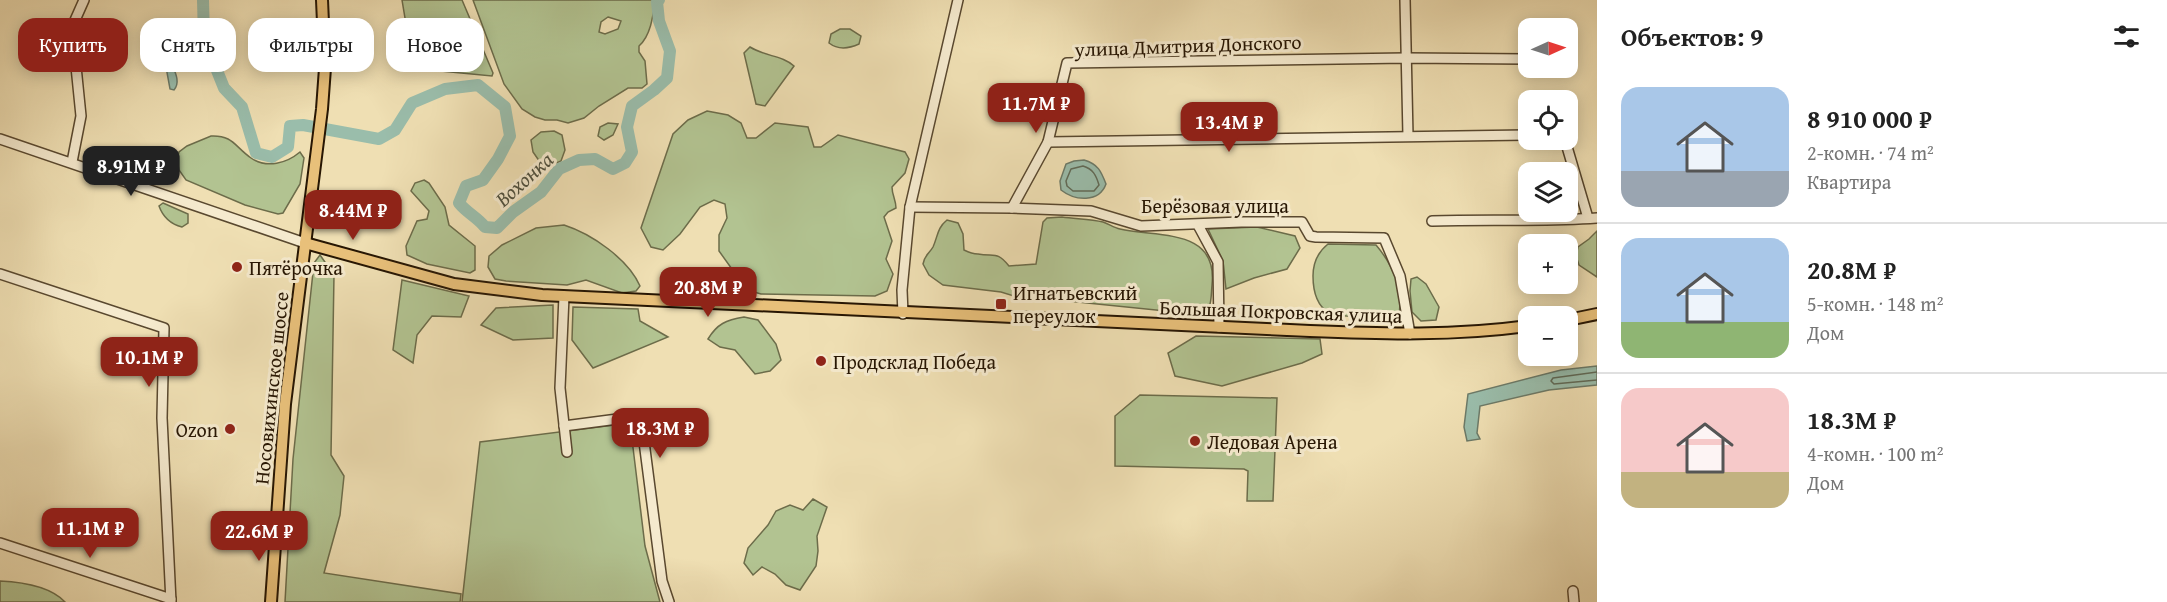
<!DOCTYPE html>
<html lang="ru">
<meta charset="utf-8">
<style>
:root{--surface:#fff;--page:#f6f6f6;--text:#222;--muted:#767676;--line:#e0e0e0;--accent:#8f2418}
body{margin:0;font-family:"Gentium Book Plus",serif;background:var(--page);color:var(--text);height:100vh;display:flex;flex-direction:column;font-size:22px;white-space:nowrap}
*{box-sizing:border-box;margin:0}
p{font-size:20px;color:var(--muted)}
.icon{flex:none;width:33px;height:33px;fill:none;stroke:currentColor;stroke-width:2;stroke-linecap:round;stroke-linejoin:round}
.map{position:relative;flex:1;overflow:hidden}
.sheet{display:flex;flex-direction:column;background:var(--surface);width:570px}
.sheet>*{flex:none}
.banner{position:absolute;left:18px;top:18px;width:570px;height:54px;display:flex;gap:12px}
.needle{width:39px;rotate:87deg}
.fabs{position:absolute;left:1518px;top:18px;display:grid;gap:12px}
.fabs a{display:grid;place-items:center;width:60px;height:60px;border-radius:12px;background:var(--surface);box-shadow:0 3px 15px #0003;font-size:30px}
.price{position:absolute;translate:-50% -51px;padding:0 14px;border-radius:12px;background:var(--accent);color:#fff;font-size:20px;line-height:39px;filter:drop-shadow(0 2px 3px #0008)}
.price::after{content:'';position:absolute;left:50%;top:36px;width:18px;height:14px;margin-left:-9px;background:inherit;clip-path:polygon(0 0,100% 0,50% 100%)}
.price.on{background:#222;color:#fff}
ul{padding:0;list-style:none}
li{display:flex;align-items:center;gap:18px;height:150px;padding:0 24px}
li+li{border-top:2px solid var(--line)}
li span{display:grid;place-items:center;flex:none;width:168px;height:120px;border-radius:18px;color:#555}
li>.icon{margin-inline-start:auto}
span .icon{width:72px;height:72px;fill:#fffc;stroke-width:1}
li b{font-size:26px}
h2{display:flex;justify-content:space-between;align-items:center;height:72px;padding:0 24px;font-size:26px}
.tag{padding:0 21px;border-radius:18px;background:var(--surface);box-shadow:0 3px 15px #0003;font-size:21px;line-height:54px}
.tag.on{background:var(--accent);color:#fff}
main{display:flex;flex:1;min-height:0}
.map>svg:first-child{display:block}
.green{fill:#b2c391;stroke:#6c6c4a;stroke-width:1.5;fill-rule:evenodd}
.water{fill:#9abdab;stroke:#6c7a68;stroke-width:1.5}
.lines{fill:none;stroke-linecap:round;stroke-linejoin:round}
.shore{stroke:#606a57;stroke-width:1.5}
.river{stroke:#9abdab;stroke-width:12}
.minor-casing{stroke:#59482f;stroke-width:12}
.major-casing{stroke:#271603;stroke-width:14}
.minor{stroke:#f5eace;stroke-width:9}
.major{stroke:#e8c07a;stroke-width:10}
.poi-dot{fill:#8f2418;stroke:#f5eace;stroke-width:2}
.labels{text-anchor:middle;dominant-baseline:central;stroke-width:6;stroke-linejoin:round;paint-order:stroke}
.street-label{font-size:20px;fill:#271603;stroke:#f5eace}
.poi-label{font-size:20px;fill:#271603;stroke:#f5eace;text-anchor:start}
.water-label{font-size:21px;font-style:italic;fill:#4f503e;stroke:#f5eace}
</style>
<main>
<div class="map">
<svg width="1597" height="602" viewBox="0 0 1597 602">
<rect width="100%" height="100%" fill="#efdfb3"/>
<filter id="stains"><feTurbulence type="fractalNoise" baseFrequency=".00333" numOctaves="4"/><feColorMatrix values="0 0 0 0 .2 0 0 0 0 .09 0 0 0 0 .02 0 0 0 .5 -.17"/></filter>
<radialGradient id="worn" r=".72"><stop offset=".6" stop-color="#630" stop-opacity="0"/><stop offset="1" stop-color="#630" stop-opacity=".3"/></radialGradient>
<g class="green">
<path d="M 402,0 L 462,0 L 493,73 L 492,76 L 430,70 L 418,65 L 410,48 Z"/>
<path d="M 473,0 L 655,0 C 653,16 651,35 639,46 L 639,52 L 645,61 L 647,84 L 642,88 L 628,88 L 599,106 L 584,118 L 568,123 L 557,120 L 545,120 L 535,117 L 522,109 L 504,84 ZM 608,17 L 621,21 L 618,29 L 605,34 L 599,32 L 601,22 Z"/>
<path d="M 840,29 L 850,29 L 861,36 L 859,44 C 848,49 838,50 829,43 L 831,34 Z"/>
<path d="M 750,47 C 766,57 782,55 794,66 L 765,106 L 756,104 L 744,53 Z"/>
<path d="M 707,111 L 728,115 L 741,123 L 747,138 L 756,138 L 775,123 L 808,127 L 814,147 L 821,147 L 838,135 L 905,152 L 909,159 L 905,173 L 892,187 C 892,195 896,200 896,208 L 888,212 L 884,217 L 892,241 L 886,259 L 893,274 L 887,291 L 875,296 L 761,294 L 747,290 L 719,251 L 719,235 L 727,218 L 725,204 L 714,200 L 700,207 L 680,234 L 663,250 L 651,247 L 641,228 L 673,134 L 688,120 Z"/>
<path d="M 608,123 L 618,124 L 613,135 L 604,140 L 598,136 L 600,127 Z"/>
<path d="M 554,131 L 562,135 L 565,150 L 561,161 L 550,166 L 542,165 L 533,152 L 531,140 L 541,132 Z"/>
<path d="M 211,136 C 233,135 235,147 251,158 C 267,169 287,163 300,152 L 304,158 L 300,184 L 283,213 L 278,214 L 245,205 L 186,180 L 179,170 L 177,160 L 179,152 L 187,146 Z"/>
<path d="M 424,180 L 429,183 L 445,207 L 449,225 L 475,246 L 475,270 L 470,273 L 427,264 L 407,255 L 406,246 L 417,221 L 427,219 L 429,211 L 411,191 L 415,183 Z"/>
<path d="M 163,203 L 188,214 L 188,223 L 182,227 C 170,224 163,217 159,206 Z"/>
<path d="M 1062,217 C 1076,219 1090,219 1103,222 C 1109,224 1114,228 1120,229 C 1157,238 1218,227 1212,285 C 1211,296 1212,305 1205,315 L 1038,298 L 1027,300 L 1001,292 L 943,285 L 929,275 L 923,264 C 925,254 929,254 933,247 C 938,236 937,228 947,220 L 958,223 L 963,234 L 964,250 C 968,252 974,254 978,254 C 995,257 997,251 1009,266 L 1036,264 L 1043,222 L 1047,218 Z"/>
<path d="M 564,225 C 592,234 628,259 640,286 L 636,291 L 622,293 L 586,280 L 567,285 L 506,281 L 495,279 L 488,267 L 489,256 L 502,245 L 536,228 Z"/>
<path d="M 1257,227 L 1295,236 L 1300,248 L 1287,269 L 1254,278 L 1226,289 L 1223,261 L 1208,229 Z"/>
<path d="M 1597,231 L 1597,277 L 1579,265 L 1576,256 L 1578,247 L 1589,239 Z"/>
<path d="M 1328,244 L 1376,245 C 1393,265 1405,292 1398,318 C 1386,317 1336,318 1329,313 C 1316,305 1313,290 1313,276 C 1313,263 1318,252 1328,244 Z"/>
<path d="M 320,255 L 334,275 L 331,455 L 344,476 L 340,515 L 324,573 L 461,594 L 460,602 L 285,602 L 293,459 L 314,263 Z"/>
<path d="M 1417,277 L 1426,284 L 1439,307 L 1436,320 L 1421,321 L 1412,312 L 1410,291 L 1411,279 Z"/>
<path d="M 402,280 L 469,296 L 461,317 L 432,316 L 417,335 L 413,363 L 393,350 Z"/>
<path d="M 553,305 L 553,338 L 513,340 L 481,325 L 496,308 Z"/>
<path d="M 573,307 L 638,309 L 640,321 L 668,337 L 593,368 L 572,340 Z"/>
<path d="M 744,317 L 758,320 L 776,344 L 781,360 L 770,371 L 755,374 L 735,350 L 720,347 L 708,339 C 717,324 726,320 744,317 Z"/>
<path d="M 1196,336 L 1320,339 L 1322,354 L 1302,363 L 1222,386 L 1175,376 L 1168,353 Z"/>
<path d="M 1140,395 L 1277,398 L 1273,501 L 1247,501 L 1248,471 L 1244,469 L 1115,466 L 1115,416 Z"/>
<path d="M 630,423 L 645,546 L 660,602 L 462,602 L 480,442 Z"/>
<path d="M 813,499 L 827,507 L 817,536 L 818,551 L 816,566 L 800,590 L 786,585 L 775,574 L 762,567 L 753,575 L 744,563 L 748,548 L 768,525 L 776,511 L 790,505 L 803,510 Z"/>
<path d="M 0,581 C 21,582 50,586 65,602 L 0,602 Z"/>
</g>
<g class="water">
<path d="M 168,64 L 173,67 C 176,74 180,83 174,90 L 170,89 L 166,67 Z"/>
<path d="M 1084,160 C 1098,164 1101,171 1106,184 C 1099,203 1075,201 1061,190 L 1060,181 L 1066,164 L 1074,161 Z"/>
<path d="M 1597,366 L 1597,385 L 1549,390 L 1480,406 L 1477,433 L 1480,439 L 1467,441 L 1464,427 L 1468,394 L 1561,370 Z"/>
</g>
<g class="lines">
<g class="shore">
<path d="M 1083,166 C 1093,169 1096,175 1099,185 L 1094,191 L 1073,191 L 1067,186 L 1066,181 L 1071,169 Z"/>
<path d="M 1597,372 L 1553,378 L 1551,381 L 1554,384 L 1597,380"/>
</g>
<path class="river" d="M 203,0 L 204,38 L 224,88 L 242,107 L 256,153 L 272,157 L 288,147 L 290,126 L 303,125 L 379,139 L 395,130 L 412,103 L 445,89 L 478,85 L 505,107 L 510,136 L 498,159 L 483,180 L 466,186 L 459,203 C 467,213 477,217 485,227 L 497,228 L 513,212 L 541,192 L 559,169 L 579,160 L 595,159 L 613,169 L 625,163 L 632,152 L 627,127 L 632,106 L 654,90 L 667,78 L 670,51 L 659,21 L 657,2 L 659,0"/>
<defs>
<g id="minor">
<path d="M 1405,0 L 1408,136"/>
<path d="M 0,139 L 305,243"/>
<path d="M 1565,140 L 1588,218"/>
<path d="M 1048,142 L 1528,135"/>
<path d="M 72,162 L 81,116 L 72,27 L 84,0"/>
<path d="M 910,207 L 1012,208 L 1091,211 L 1141,226 L 1241,222 L 1302,222 L 1310,236 L 1316,237 L 1384,238 L 1400,276 L 1410,334"/>
<path d="M 1012,208 L 1048,142 L 1067,63 L 1406,58 L 1528,59"/>
<path d="M 1432,221 C 1487,219 1542,222 1597,218"/>
<path d="M 1198,225 L 1218,262 L 1219,327"/>
<path d="M 0,274 L 164,328 L 162,418 L 171,602"/>
<path d="M 564,296 L 560,388 L 567,452"/>
<path d="M 903,314 L 902,290 L 910,207 L 958,0"/>
<path d="M 564,426 L 633,417 L 639,419 L 642,426 L 662,581 L 669,602"/>
<path d="M 0,543 L 171,599"/>
<path d="M 1573,591 L 1574,602"/>
</g>
<g id="major">
<path d="M 305,243 L 454,284 L 542,295 L 1310,331 C 1383,334 1455,336 1528,326"/>
<path d="M 1568,320 L 1597,314"/>
<path d="M 271,602 L 285,404 L 322,109 L 325,68 L 322,0"/>
</g>
</defs>
<use href="#minor" class="minor-casing"/>
<use href="#major" class="major-casing"/>
<use href="#minor" class="minor"/>
<use href="#major" class="major"/>
</g>
<g class="poi-dot">
<circle cx="237" cy="267" r="6"/>
<rect x="995" y="298" width="12" height="12" rx="3"/>
<circle cx="821" cy="361" r="6"/>
<circle cx="230" cy="429" r="6"/>
<circle cx="1195" cy="441" r="6"/>
</g>
<g class="labels">
<g class="street-label">
<text transform="translate(1188 45) rotate(-2)">улица Дмитрия Донского</text>
<text x="1215" y="205">Берёзовая улица</text>
<text transform="translate(1281 311) rotate(2)">Большая Покровская улица</text>
<text transform="translate(271 388) rotate(-84)">Носовихинское шоссе</text>
</g>
<g class="poi-label">
<text x="249" y="267">Пятёрочка</text>
<text x="1013" y="292">Игнатьевский<tspan x="1013" dy="23">переулок</tspan></text>
<text x="833" y="361">Продсклад Победа</text>
<text x="218" y="429" text-anchor="end">Ozon</text>
<text x="1207" y="441">Ледовая Арена</text>
</g>
<g class="water-label">
<text transform="translate(524 179) rotate(-42)">Вохонка</text>
</g>
</g>
<rect width="100%" height="100%" filter="url(#stains)"/>
<rect width="100%" height="100%" fill="url(#worn)"/>
</svg>
<div class="fabs">
<a><svg class="needle" viewBox="-14 -14 28 28"><path d="M0-13l5 13h-10z" fill="#e53935"/><path d="M0 13l5-13h-10z" fill="#767676"/></svg></a>
<a><svg class="icon" aria-label="locate" viewBox="0 0 24 24"><circle cx="12" cy="12" r="6"/><path d="M12 2v4M12 18v4M2 12h4M18 12h4"/></svg></a>
<a><svg class="icon" aria-label="layers" viewBox="0 0 24 24"><path d="M12 4l9 5-9 5-9-5zM3 14l9 5 9-5"/></svg></a>
<a>+</a>
<a>−</a>
</div>
<b class="price" style="left:1036px;top:134px">11.7M ₽</b>
<b class="price" style="left:1229px;top:153px">13.4M ₽</b>
<b class="price on" style="left:131px;top:197px">8.91M ₽</b>
<b class="price" style="left:353px;top:241px">8.44M ₽</b>
<b class="price" style="left:708px;top:318px">20.8M ₽</b>
<b class="price" style="left:149px;top:388px">10.1M ₽</b>
<b class="price" style="left:660px;top:459px">18.3M ₽</b>
<b class="price" style="left:90px;top:559px">11.1M ₽</b>
<b class="price" style="left:259px;top:562px">22.6M ₽</b>
<div class="banner">
<a class="tag on">Купить</a>
<a class="tag">Снять</a>
<a class="tag">Фильтры</a>
<a class="tag">Новое</a>
</div>
</div>
<section class="sheet">
<h2>Объектов: 9<svg class="icon" aria-label="filters" viewBox="0 0 24 24"><path d="M4 7h16M4 17h16"/><circle cx="9" cy="7" r="2"/><circle cx="15" cy="17" r="2"/></svg></h2>
<ul>
<li><span style="background:linear-gradient(#a9c7e8 70%,#9aa5b1 0)"><svg class="icon" aria-label="home" viewBox="0 0 24 24"><path d="M3 11l9-7 9 7M6 9v11h12V9"/></svg></span><div><b>8 910 000 ₽</b><p>2-комн. · 74 m²</p><p>Квартира</p></div></li>
<li><span style="background:linear-gradient(#a9c7e8 70%,#8fb573 0)"><svg class="icon" aria-label="home" viewBox="0 0 24 24"><path d="M3 11l9-7 9 7M6 9v11h12V9"/></svg></span><div><b>20.8M ₽</b><p>5-комн. · 148 m²</p><p>Дом</p></div></li>
<li><span style="background:linear-gradient(#f6c9c9 70%,#c2b280 0)"><svg class="icon" aria-label="home" viewBox="0 0 24 24"><path d="M3 11l9-7 9 7M6 9v11h12V9"/></svg></span><div><b>18.3M ₽</b><p>4-комн. · 100 m²</p><p>Дом</p></div></li>
</ul>
</section>
</main>
